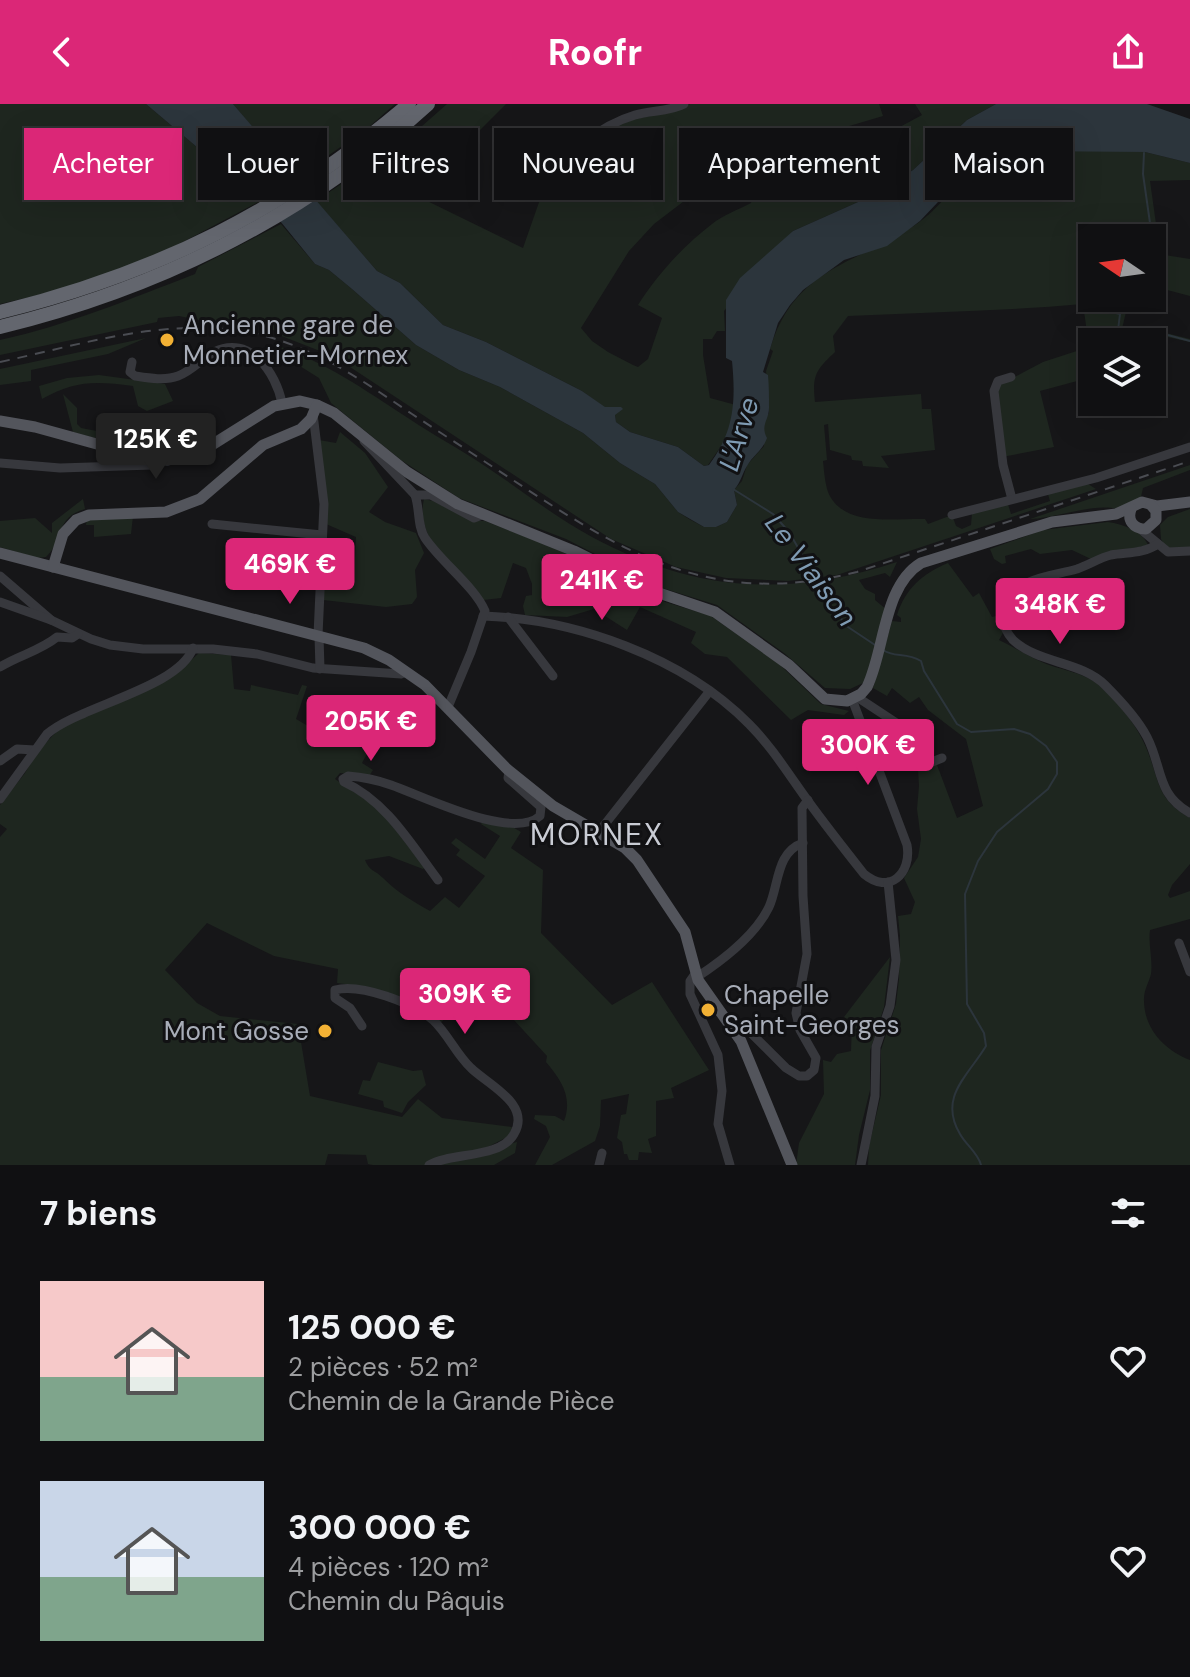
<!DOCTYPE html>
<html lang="fr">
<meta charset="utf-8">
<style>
:root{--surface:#101012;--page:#1e1e20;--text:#f1f3f6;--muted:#9c9d9f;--line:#303032;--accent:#db2777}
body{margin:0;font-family:"DM Sans",sans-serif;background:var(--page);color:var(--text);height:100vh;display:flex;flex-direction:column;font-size:30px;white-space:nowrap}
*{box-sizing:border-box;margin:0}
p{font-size:26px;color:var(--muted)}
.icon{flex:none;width:44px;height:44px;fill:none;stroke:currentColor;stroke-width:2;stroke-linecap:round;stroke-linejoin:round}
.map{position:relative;height:1061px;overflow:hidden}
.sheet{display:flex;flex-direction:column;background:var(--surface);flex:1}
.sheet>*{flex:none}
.guide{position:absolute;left:24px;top:24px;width:1142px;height:72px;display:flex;gap:16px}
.needle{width:52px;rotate:283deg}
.fabs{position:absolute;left:1078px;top:120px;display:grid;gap:16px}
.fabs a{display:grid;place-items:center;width:88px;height:88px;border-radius:0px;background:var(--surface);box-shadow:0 8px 32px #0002,0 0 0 2px var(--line);font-size:40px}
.price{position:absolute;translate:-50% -68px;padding:0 18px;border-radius:8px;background:var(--accent);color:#fff;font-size:26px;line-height:52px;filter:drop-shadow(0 2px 4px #0008)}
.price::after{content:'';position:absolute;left:50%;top:48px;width:24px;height:18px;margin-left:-12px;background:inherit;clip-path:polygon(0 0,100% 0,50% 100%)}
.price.selected{background:#222;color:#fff}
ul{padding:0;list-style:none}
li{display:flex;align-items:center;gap:24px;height:200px;padding:0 40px}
li span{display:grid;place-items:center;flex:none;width:224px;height:160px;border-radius:0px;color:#555}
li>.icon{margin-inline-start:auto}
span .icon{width:96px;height:96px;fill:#fffc;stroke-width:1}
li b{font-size:34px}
h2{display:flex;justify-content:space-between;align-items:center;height:96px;padding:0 40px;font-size:34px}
.pill{padding:0 28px;border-radius:0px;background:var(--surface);box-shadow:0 8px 32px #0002,0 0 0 2px var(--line);font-size:28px;line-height:72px}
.pill.selected{background:var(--accent);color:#fff}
header{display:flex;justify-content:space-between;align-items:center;height:104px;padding:0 40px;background:var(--accent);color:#fff;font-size:36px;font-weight:800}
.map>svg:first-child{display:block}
.green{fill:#1e261f;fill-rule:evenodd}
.water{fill:#2c353c}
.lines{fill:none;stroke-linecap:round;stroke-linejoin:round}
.stream{stroke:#2c353c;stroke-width:2}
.minor{stroke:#37383d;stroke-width:9}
.major{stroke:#53555c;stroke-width:11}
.highway{stroke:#63666e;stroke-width:14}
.rail{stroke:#4a4c52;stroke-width:2;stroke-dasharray:10 8;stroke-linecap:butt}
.poi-dot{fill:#f2b134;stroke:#111113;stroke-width:3}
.labels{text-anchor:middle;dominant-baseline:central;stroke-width:6;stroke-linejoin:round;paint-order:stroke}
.poi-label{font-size:26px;fill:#a8adb8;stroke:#111113;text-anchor:start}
.water-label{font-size:28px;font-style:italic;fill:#7f9bb3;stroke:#111113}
.quarter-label{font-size:30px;letter-spacing:2px;fill:#c9ccd4;stroke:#111113}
</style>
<header><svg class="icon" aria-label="back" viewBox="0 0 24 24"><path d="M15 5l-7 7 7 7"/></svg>Roofr<svg class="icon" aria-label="share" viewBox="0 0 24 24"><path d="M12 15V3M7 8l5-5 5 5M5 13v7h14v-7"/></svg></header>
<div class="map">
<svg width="1190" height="1061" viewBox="0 0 1190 1061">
<rect width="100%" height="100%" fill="#161618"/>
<g class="green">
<path d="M 0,0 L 146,0 L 224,66 L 255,86 L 262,96 L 164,148 L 76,182 L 0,200 Z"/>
<path d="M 233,0 L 395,0 L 369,23 L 295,75 Z"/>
<path d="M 447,0 L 506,0 L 415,91 L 523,144 L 545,81 L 592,36 L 626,17 L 682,5 L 690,0 L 879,0 L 883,12 L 819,31 L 800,43 L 820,82 L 851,71 L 867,73 L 900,55 L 885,31 L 922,11 L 915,0 L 996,0 L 967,16 L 913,66 L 876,90 L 793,127 L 724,207 L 725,227 L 717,227 L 712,235 L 703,235 L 703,251 L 710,294 L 736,301 L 726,335 L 708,361 L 704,362 L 678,343 L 630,328 L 616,318 L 615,311 L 582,287 L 486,238 L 443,221 L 400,179 L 377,167 L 316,97 L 405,37 ZM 738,61 L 754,88 L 751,99 C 738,106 723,111 712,120 C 683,142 657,171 638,201 L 662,214 L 648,255 L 638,263 L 633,261 L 608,248 L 592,237 L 581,224 L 629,147 L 654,120 L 692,91 L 689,85 Z"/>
<path d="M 1107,46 L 1145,48 L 1190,59 L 1190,76 L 1150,77 L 1157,127 L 1152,135 L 1092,134 L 1092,194 L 1142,194 L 1141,199 L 1126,208 L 1121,229 L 1123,236 L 1166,229 L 1190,235 L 1190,238 L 1163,232 L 1129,238 L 1092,238 L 1092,273 L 1040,287 L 1054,343 L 1002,353 L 994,284 L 1043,258 L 1089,243 L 1083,200 C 1005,207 927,208 848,212 L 833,232 L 835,248 C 816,266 812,271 815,298 L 921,290 L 922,305 L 931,305 L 935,346 L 881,352 L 889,364 L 863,362 L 862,357 L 852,356 L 851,352 L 830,346 L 828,320 L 824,321 L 827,356 L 823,357 C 824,367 825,379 828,388 C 843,424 894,414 925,415 L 928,420 L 952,411 L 956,422 L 962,425 L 971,421 L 972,409 L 1007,397 L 1011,410 L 1050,397 L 1047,387 L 1088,380 L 1096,385 L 837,471 L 788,477 L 726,474 L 676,463 L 611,435 L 350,263 L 320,247 L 279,231 L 268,221 L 233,216 L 208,218 L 179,212 L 158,214 L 157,218 L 0,251 L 0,236 C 68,221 130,195 195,170 L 198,163 L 281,120 L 315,160 L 329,166 L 352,185 L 416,241 L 459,266 L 500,283 L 583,329 L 620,359 L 655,380 L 678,408 L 689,415 L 704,423 L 716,423 L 727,418 L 737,401 L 734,386 L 742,377 L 747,361 L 764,342 L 764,316 L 769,309 L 766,267 L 773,247 L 770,245 C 795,162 856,161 918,119 C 947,99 962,65 997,52 C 1032,40 1072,49 1107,46 Z"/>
<path d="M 1152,149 L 1190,155 L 1190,192 L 1152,182 Z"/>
<path d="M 146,234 L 108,250 L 31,266 L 31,277 L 0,281 L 0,265 Z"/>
<path d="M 275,241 C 324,257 365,286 408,314 C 433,331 460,345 485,362 C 520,385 555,413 592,433 C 694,488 787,494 897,458 L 890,473 L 885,469 L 859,476 L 865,485 L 875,490 L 875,496 L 887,506 L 868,573 L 863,579 L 850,585 L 825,584 L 784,549 L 717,501 L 659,483 L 566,435 L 459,394 L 401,356 L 331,299 L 319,274 L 287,254 L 271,248 Z"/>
<path d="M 99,271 L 165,280 L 173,297 L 147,307 L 138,302 L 133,282 C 96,277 75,276 42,295 L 39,282 L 67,274 Z"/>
<path d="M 63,290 L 77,304 L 77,320 L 81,324 L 139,335 L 144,342 L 142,347 L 73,328 Z"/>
<path d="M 340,328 L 365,349 L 388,383 L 369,408 L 385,418 L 416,429 L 424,449 L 415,466 L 417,493 L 412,500 L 386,503 L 323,496 L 324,469 L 354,473 L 356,433 L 326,420 L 319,336 L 336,339 Z"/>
<path d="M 1190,361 L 1190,366 L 1143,384 L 1141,393 L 1117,405 C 1092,399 1057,414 1030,415 Z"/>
<path d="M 83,395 L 85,405 C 55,413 64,436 46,453 L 37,454 L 0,443 L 0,417 L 35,414 L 52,429 L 52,419 Z"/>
<path d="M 424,395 L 433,397 L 474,417 L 485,417 L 546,441 L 608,468 L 662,497 L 711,512 L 779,560 L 821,600 L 849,607 L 844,611 L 808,606 L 791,616 L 727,553 L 705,550 L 691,539 L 696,528 L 640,503 L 627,526 L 594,505 L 567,513 L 525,511 L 523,502 L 526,492 L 532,491 L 532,480 L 526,464 L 513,459 L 501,494 L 483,496 C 458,470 414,435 424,395 Z"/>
<path d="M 1190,405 L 1190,445 L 1166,444 L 1161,435 L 1160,421 L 1168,413 Z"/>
<path d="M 133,412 L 131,430 L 94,433 L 94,421 L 86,421 L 87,413 Z"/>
<path d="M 1108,418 C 1123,420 1142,427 1148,441 L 1091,455 L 1072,446 L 1040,450 L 1031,445 L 1005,452 L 1006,459 L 1002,460 L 994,455 L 990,445 L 1043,426 Z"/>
<path d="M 948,459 L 973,493 L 979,489 L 992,513 L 1000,511 L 1003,529 L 999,536 C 1014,543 1029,553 1044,559 C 1063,567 1085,568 1101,583 C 1117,597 1134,618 1143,637 C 1160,671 1153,694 1190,714 L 1190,760 L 1172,781 L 1168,791 L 1170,794 L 1190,787 L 1190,815 L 1150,826 C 1148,840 1153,856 1151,870 C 1149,878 1144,886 1144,894 C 1143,924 1164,946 1190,956 L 1190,1061 L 868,1061 L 869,1042 L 881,991 L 881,946 L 896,900 L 899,875 L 900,832 L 898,812 L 911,810 L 915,798 L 904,774 L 918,753 L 921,735 L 917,705 L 919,682 L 917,648 L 929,661 L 937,661 L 957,714 L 983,702 L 966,635 L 928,606 L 919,593 L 910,599 L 892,584 L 887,592 L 873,584 L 892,517 L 901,518 L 901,514 L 897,511 C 906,484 922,470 948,459 Z"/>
<path d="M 199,549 L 231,551 L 234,585 L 250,587 L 251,581 L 298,591 L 302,581 L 307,582 L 296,615 L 325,632 L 369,646 L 362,659 L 373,666 L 369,672 L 340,669 L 335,675 L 378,704 L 425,763 L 423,765 L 389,752 L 365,756 C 369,767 375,766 383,774 C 397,788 412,797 430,807 L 445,793 L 459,804 L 485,772 L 456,751 L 460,746 L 451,739 L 456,734 L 485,755 L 500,732 L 481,720 L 483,717 L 511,722 L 521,728 L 511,744 L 543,766 L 541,829 L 612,901 L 652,878 L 709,966 L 671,984 L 674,994 L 656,997 L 656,1032 L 648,1035 L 652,1049 L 639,1048 L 638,1056 L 629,1056 L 627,1050 L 624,1050 L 622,1038 L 617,1034 L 621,1011 L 626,1010 L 629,990 L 601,996 L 600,1022 L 595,1037 L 552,1061 L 535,1061 L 550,1033 L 546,1022 L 534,1015 L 535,1011 L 555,1012 L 564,1017 C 573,993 561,976 546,958 L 547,952 L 502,903 L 484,902 L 465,890 L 440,920 L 359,882 L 337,879 L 338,865 L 274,852 L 207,819 L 165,866 L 197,899 L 220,912 L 298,920 L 310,992 L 402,1013 L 418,995 L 442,1014 L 512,1023 L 509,1032 L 484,1045 L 427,1061 L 373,1061 L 368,1060 L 366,1051 L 328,1050 L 325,1061 L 0,1061 L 0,733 L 7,725 L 0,720 L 0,701 L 25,669 L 38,647 L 59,625 L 176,570 Z"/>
<path d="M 890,853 L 884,903 L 870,947 L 870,986 L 859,1031 L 855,1061 L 796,1061 L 799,1039 L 824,990 L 823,956 L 831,958 L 837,950 L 851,947 L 852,918 L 844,913 Z"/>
<path d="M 378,958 L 413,967 L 422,966 L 426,981 L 408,998 L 402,1009 L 384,1003 L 383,997 L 358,990 L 363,976 L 370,977 Z"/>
<path d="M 517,1038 L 515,1049 L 494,1061 L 435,1061 Z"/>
</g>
<path class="water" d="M 146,0 L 233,0 L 377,167 L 400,179 L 443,221 L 486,238 L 582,287 L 605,303 L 621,303 L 623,305 L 615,311 L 616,318 L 630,328 L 678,343 L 704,362 L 709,361 C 734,328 736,298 732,257 L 726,254 L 726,196 L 740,174 L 793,127 L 876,90 L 913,66 L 967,16 L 996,0 L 1147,0 L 1190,15 L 1190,59 L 1145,48 L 1024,47 L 999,52 L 981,60 L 955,80 L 920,117 L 887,142 L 844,156 L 803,186 L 790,201 L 778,219 L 763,268 L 768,271 C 769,282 769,293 769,304 C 769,316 760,321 767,334 C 763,346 753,351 747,362 C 742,370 741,378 734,386 L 737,401 L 727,418 L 716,423 L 704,423 L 678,408 L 655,380 L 620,359 L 583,329 L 500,283 L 459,266 L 416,241 L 352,185 L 329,166 L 315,160 L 255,86 L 224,66 Z"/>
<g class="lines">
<g class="stream">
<path d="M 1144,49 L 1143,70 L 1150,119 L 1145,134"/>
<path d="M 1118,194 L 1116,209 L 1120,210 L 1117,234 L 1123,238 L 1164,230 L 1190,237"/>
<path d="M 733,385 L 773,410 L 789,428 L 819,480 L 840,502 L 842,519 L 875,541"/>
<path d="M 883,546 C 894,554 906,548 921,557 L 924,567 L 957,620 L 971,628 L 1014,625 L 1030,630 L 1046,642 L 1057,658 L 1057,670 L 1048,685 L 997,728 L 978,757 L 965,790 L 967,900 L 984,929 L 986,942 C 968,972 938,993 960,1030 C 966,1041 978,1049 981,1061"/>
</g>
<g class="minor">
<path d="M 545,81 C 563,51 601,21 635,11 C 651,6 669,8 684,0"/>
<path d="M 132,258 L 130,268 L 135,272 C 148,274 165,277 178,272 C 192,267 201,255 214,248 C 250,230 276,269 282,299"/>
<path d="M 1011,273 L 998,277 L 994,287 L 1003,361 L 1012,395"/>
<path d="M 313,310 L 324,400 L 318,531"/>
<path d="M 364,337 L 415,391"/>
<path d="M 0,359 L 60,364 L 152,361 L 161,356"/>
<path d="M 952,411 L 1096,374 L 1190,343"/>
<path d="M 212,420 L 322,431"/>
<path d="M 1139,424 L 1168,448 L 1190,447"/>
<path d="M 1158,440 C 1143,450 1127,448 1111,451 C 1099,454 1089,461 1077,465 C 1049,473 1019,472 1006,502 C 1001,514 1004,526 1013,536 C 1039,560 1081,557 1105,581 C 1121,597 1137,614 1147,633 C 1163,664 1156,690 1190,709"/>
<path d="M 0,472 L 51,516 L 91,535 L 110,541 L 143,545 L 213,545 L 257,550 L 313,564 L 401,570 L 407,568"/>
<path d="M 0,498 L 51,516"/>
<path d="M 483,512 C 575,515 683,553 749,620 C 772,643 789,671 808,697 C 826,722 845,746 864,770 C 889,791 912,770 907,741 L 852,595"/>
<path d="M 508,513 L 553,572"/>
<path d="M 319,532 L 320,565"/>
<path d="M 0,563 C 19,551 40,547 57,533 L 72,534 L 78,530"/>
<path d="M 857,593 L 907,626 L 915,633 L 926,656 L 932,658 L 942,654"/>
<path d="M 448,603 L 471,548 L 485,507 C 475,483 441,458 425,434 C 417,422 420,405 415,391 L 431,391 L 474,414 L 482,411"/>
<path d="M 0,657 L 17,645 L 35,646"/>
<path d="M 0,695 L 47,630 C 79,602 179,584 193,544"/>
<path d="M 598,729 L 709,588"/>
<path d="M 438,776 C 411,740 386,697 344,678 L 343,675 L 348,672 C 363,673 377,676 391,681 C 423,692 512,737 540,712 L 541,703 L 508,674 L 509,667"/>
<path d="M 1179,839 L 1190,868"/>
<path d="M 695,870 L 690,877 L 690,890 L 718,951 L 722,987 L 718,1020 L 730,1061"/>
<path d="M 697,873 C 723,856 755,832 769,803 C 779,781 776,748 803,739"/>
<path d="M 362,922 L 350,904 L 335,894 L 335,886 C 360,879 413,899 433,916 C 448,930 456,950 471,964 C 487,980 532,1000 514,1030 C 500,1055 451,1048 429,1061"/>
<path d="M 736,929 L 742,925 L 749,927 L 786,964 L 799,972 L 807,972 L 814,966 L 816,954 L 800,926 L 796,909 L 807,850 L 803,792 L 802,704 L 808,696"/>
<path d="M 599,1061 L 602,1049"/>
<path d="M 861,1061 L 875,992 L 876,943 L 890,902 L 896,856 L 888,778"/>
</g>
<g class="major">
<path d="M 0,317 L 35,323 L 144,353 L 167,356 L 188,352 L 207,344 L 274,302 L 300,297 L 317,301 L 334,309 L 407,368 L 458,400 L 574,447 L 659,489 L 715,508 L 789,561 L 825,595 L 847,597 L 861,590 L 867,583 C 885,546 883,482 921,459 L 1052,418 L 1116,410 L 1142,398 L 1157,402 L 1190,398"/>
<path d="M 1131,405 C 1127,416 1133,425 1146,425 L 1156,416 L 1156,407 L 1151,401"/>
<path d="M 0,449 L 364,544 L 389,556 L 425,581 L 507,665 L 553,702 L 625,744 L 637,756 L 685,828 L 698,876 L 741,937 L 792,1061"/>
<path d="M 53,463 L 63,430 L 76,416 L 89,411 L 166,408 L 200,395 L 263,341 L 301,325 L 311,315 L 317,301"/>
</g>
<g class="highway">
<path d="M 0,208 C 158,169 285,106 409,0"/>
<path d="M 0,223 C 160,184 306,111 428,0"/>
</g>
<path class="rail" d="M 0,258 C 84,240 171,211 257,230 C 315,243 363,277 412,310 C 450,335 490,361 528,386 C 638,458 721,502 857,468 L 1190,357"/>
</g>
<g class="poi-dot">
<circle cx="167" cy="236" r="8"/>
<circle cx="708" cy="906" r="8"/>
<circle cx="325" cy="927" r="8"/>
</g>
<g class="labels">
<g class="poi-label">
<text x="183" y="221">Ancienne gare de<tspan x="183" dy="30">Monnetier-Mornex</tspan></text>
<text x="724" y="891">Chapelle<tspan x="724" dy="30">Saint-Georges</tspan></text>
<text x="309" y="927" text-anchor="end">Mont Gosse</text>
</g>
<g class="water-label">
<text transform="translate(739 330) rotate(-73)">L'Arve</text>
<text transform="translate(811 466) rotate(53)">Le Viaison</text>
</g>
<g class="quarter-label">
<text x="597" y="730">MORNEX</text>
</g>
</g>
</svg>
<div class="fabs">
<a><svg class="needle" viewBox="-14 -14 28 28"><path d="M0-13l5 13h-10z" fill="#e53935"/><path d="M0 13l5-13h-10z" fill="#9c9d9f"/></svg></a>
<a><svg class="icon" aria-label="layers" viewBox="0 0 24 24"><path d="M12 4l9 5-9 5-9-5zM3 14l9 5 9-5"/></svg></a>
</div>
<b class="price selected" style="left:156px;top:377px">125K €</b>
<b class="price" style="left:290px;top:502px">469K €</b>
<b class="price" style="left:602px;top:518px">241K €</b>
<b class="price" style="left:1060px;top:542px">348K €</b>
<b class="price" style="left:371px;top:659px">205K €</b>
<b class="price" style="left:868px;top:683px">300K €</b>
<b class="price" style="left:465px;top:932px">309K €</b>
<div class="guide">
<a class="pill selected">Acheter</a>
<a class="pill">Louer</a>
<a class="pill">Filtres</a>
<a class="pill">Nouveau</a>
<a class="pill">Appartement</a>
<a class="pill">Maison</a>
</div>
</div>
<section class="sheet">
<h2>7 biens<svg class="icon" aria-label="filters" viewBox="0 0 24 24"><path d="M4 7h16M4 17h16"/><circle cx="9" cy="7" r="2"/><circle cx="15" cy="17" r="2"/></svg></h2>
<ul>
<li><span style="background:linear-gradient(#f6c9c9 60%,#7fa58c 0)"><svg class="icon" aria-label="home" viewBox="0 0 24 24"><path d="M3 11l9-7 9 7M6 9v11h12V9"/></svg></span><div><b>125 000 €</b><p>2 pièces · 52 m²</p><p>Chemin de la Grande Pièce</p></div><svg class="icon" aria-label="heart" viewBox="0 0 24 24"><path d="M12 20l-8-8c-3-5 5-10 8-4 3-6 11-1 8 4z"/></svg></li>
<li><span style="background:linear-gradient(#c9d6e8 60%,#7fa58c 0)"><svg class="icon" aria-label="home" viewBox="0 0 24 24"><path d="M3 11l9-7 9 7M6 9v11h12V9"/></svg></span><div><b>300 000 €</b><p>4 pièces · 120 m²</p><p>Chemin du Pâquis</p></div><svg class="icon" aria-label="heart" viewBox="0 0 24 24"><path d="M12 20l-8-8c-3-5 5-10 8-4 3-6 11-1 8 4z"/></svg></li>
</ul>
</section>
